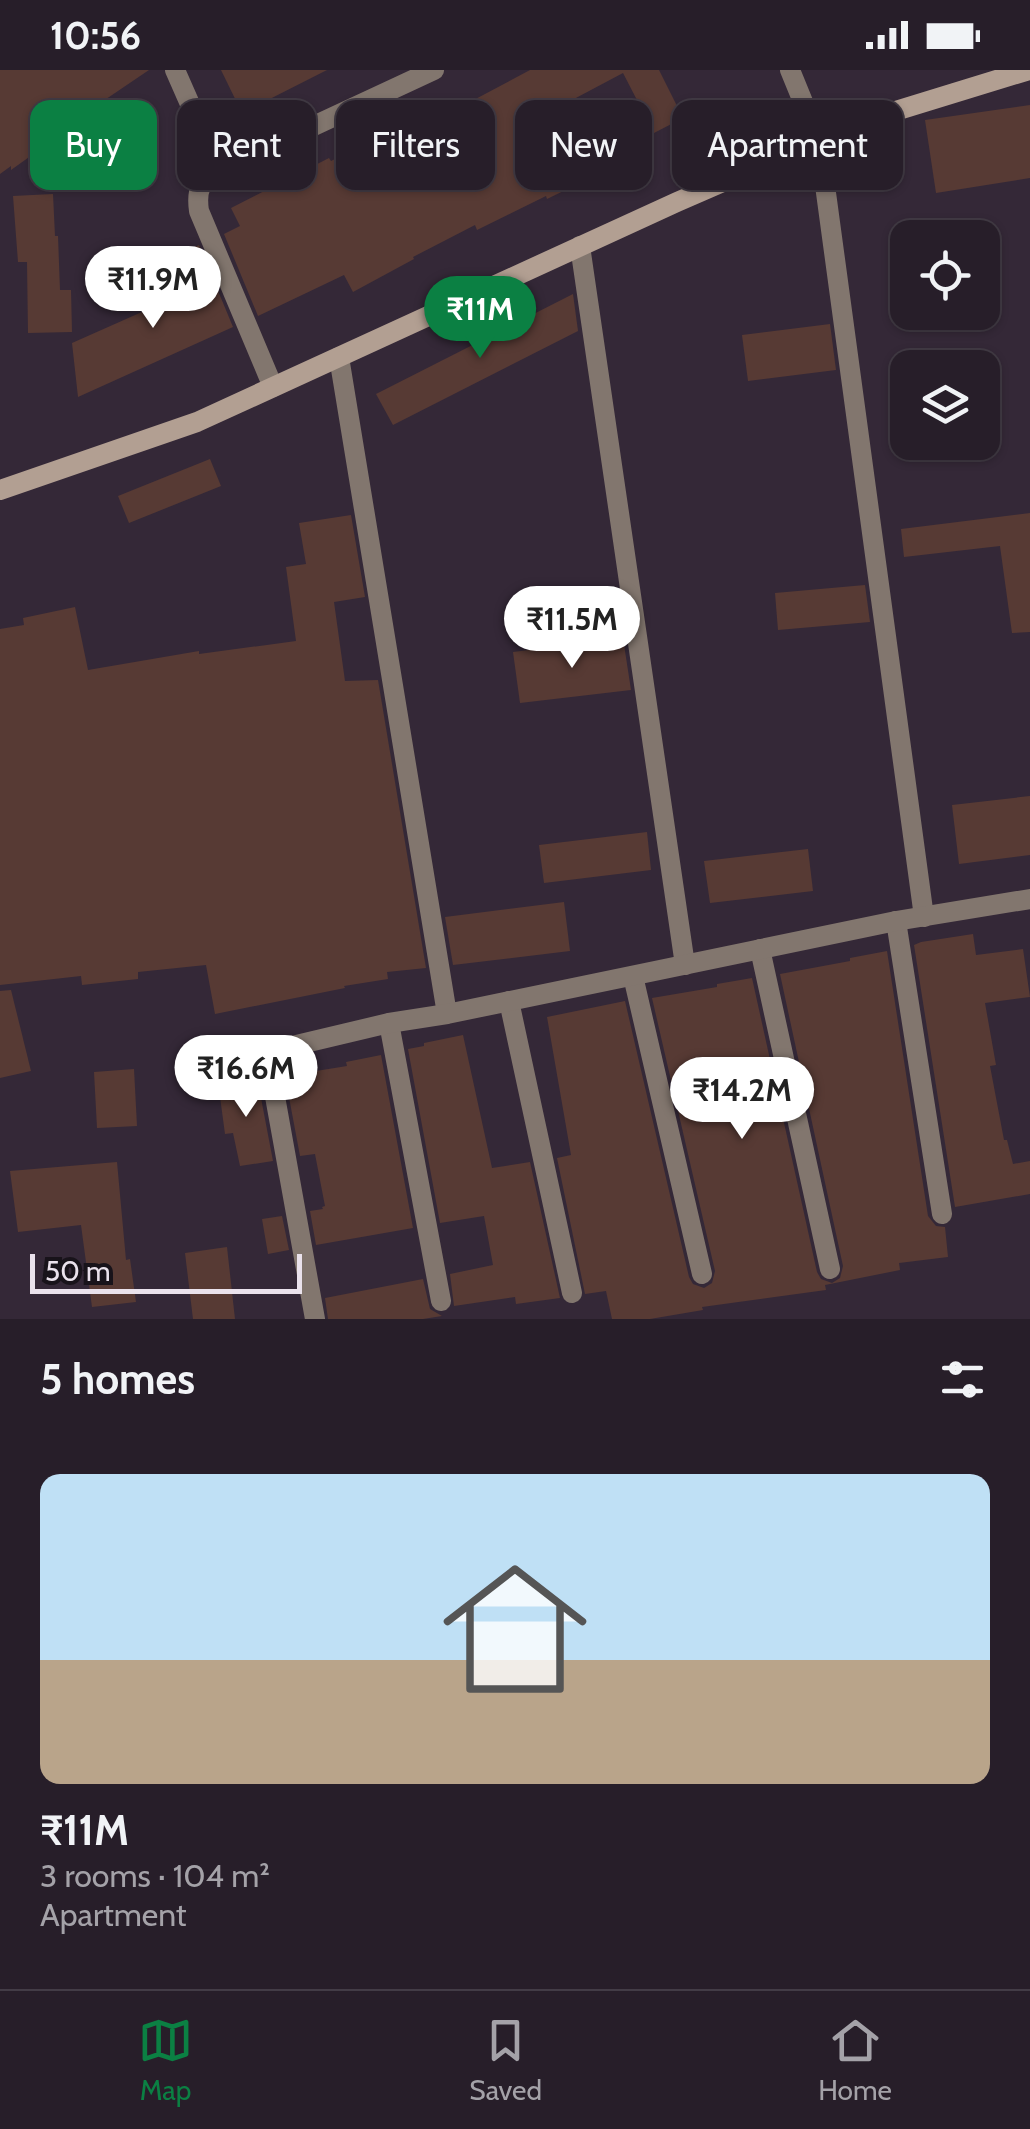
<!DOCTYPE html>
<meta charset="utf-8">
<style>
:root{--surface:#271e29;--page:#2f2731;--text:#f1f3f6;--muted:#a4a2a8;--line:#433c46;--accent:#0b8043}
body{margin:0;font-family:Cabin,sans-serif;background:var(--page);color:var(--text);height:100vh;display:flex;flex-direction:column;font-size:38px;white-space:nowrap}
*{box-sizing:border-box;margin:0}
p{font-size:32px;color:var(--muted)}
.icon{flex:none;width:55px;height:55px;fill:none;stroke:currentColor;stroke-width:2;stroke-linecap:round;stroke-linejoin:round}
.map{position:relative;height:1249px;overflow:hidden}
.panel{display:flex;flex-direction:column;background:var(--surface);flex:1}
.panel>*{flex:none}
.banner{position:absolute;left:30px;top:30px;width:970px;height:90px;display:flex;gap:20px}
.controls{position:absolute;left:890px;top:150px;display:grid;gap:20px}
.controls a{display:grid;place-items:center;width:110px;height:110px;border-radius:20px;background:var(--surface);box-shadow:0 2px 8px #0004,0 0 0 2px var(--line);font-size:50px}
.scale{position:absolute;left:30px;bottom:25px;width:272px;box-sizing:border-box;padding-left:10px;border:5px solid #eae2ec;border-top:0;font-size:28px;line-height:35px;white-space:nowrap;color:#eae2ec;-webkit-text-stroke:8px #18131a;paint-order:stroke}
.price{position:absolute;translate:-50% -85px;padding:0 22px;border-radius:35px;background:#fff;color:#222;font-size:32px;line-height:65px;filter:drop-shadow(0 2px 5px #0008)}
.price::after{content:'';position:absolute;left:50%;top:60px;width:30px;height:22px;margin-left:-15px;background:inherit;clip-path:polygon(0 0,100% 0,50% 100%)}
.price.active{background:var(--accent);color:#fff}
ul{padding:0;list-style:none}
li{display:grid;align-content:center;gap:20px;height:530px;padding:0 40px}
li+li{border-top:2px solid var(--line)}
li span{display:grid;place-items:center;height:310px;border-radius:20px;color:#555}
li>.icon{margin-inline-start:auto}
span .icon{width:180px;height:180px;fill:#fffc;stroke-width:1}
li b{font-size:42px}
h2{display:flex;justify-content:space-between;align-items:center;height:120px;padding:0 40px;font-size:42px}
.chip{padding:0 35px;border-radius:20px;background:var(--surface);box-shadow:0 2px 8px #0004,0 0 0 2px var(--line);font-size:35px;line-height:90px}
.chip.active{background:var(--accent);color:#fff}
.status{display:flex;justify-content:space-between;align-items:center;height:70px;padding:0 50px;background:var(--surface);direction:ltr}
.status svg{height:28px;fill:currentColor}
.menu{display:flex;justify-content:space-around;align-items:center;height:140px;border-top:2px solid var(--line);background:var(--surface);font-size:28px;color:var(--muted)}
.menu a{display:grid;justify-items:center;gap:5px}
.menu .active{color:var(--accent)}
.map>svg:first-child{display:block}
.building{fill:#573a34}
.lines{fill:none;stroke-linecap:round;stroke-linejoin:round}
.street{stroke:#82766e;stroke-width:20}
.secondary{stroke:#b29f92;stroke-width:20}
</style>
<div class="status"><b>10:56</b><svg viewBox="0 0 49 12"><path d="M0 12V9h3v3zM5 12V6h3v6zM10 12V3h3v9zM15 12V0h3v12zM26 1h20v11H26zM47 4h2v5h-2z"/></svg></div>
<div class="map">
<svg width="1030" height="1249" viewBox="0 0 1030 1249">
<rect width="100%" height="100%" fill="#342837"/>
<g class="building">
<path d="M 0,0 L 149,0 L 50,67 L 53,70 L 11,100 L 11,96 L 0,104 Z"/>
<path d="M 221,0 L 327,0 L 242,43 Z"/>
<path d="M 530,0 L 659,0 L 683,48 L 654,63 L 623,3 L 574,29 L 608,94 L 579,108 L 582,112 L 547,129 L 546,126 L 477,160 L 475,155 L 413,187 L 414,189 L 353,222 L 344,205 L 258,246 L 224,164 L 240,156 L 231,138 L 329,88 L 331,91 L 414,49 L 419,59 Z"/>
<path d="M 1030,35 L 1030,108 L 936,123 L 925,50 Z"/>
<path d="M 53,124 L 55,166 L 58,166 L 60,220 L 71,220 L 72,262 L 28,263 L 27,192 L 18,192 L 13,126 Z"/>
<path d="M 199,175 L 233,257 L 78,327 L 72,273 L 196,218 L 179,184 Z"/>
<path d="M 573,224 L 578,261 L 393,355 L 376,324 Z"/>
<path d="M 830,254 L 836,300 L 748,311 L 742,265 Z"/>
<path d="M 210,389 L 221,416 L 129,453 L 118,426 Z"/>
<path d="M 1030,443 L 1030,562 L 1012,563 L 1000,476 L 904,487 L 901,459 Z"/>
<path d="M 351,445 L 365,527 L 334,532 L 345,611 L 378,610 L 426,898 L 387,902 L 388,909 L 344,916 L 345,918 L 215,944 L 206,895 L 138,902 L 138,909 L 82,915 L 81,906 L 0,915 L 0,559 L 24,555 L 23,548 L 75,537 L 88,600 L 199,581 L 199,584 L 296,571 L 286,497 L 306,494 L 299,453 Z"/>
<path d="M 865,515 L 870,552 L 778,560 L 775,523 Z"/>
<path d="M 623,568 L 631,620 L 520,633 L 513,582 Z"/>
<path d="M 1030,726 L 1030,785 L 959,794 L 952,735 Z"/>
<path d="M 647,762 L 651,800 L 544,813 L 539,775 Z"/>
<path d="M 808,779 L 813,821 L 710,833 L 704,791 Z"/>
<path d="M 564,832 L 570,881 L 453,895 L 445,847 Z"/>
<path d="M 973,864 L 976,885 L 1023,879 L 1030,927 L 985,933 L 996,995 L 990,996 L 1004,1070 L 1007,1070 L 1013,1094 L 1030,1091 L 1030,1124 L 955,1137 L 914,875 L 921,872 Z"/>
<path d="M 887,881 L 928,1146 L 936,1156 L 945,1157 L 948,1187 L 899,1193 L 900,1200 L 825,1215 L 826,1220 L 702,1237 L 703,1240 L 650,1249 L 612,1249 L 606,1221 L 585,1224 L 557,1088 L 571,1085 L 547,947 L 625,931 L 689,1207 L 693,1214 L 704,1218 L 712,1213 L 715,1201 L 652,928 L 717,917 L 717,914 L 752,908 L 817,1202 L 821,1209 L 832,1213 L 840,1208 L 843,1196 L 780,904 L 850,891 L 850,888 Z"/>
<path d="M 11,920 L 31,1001 L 0,1008 L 0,921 Z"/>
<path d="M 463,965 L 492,1098 L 530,1092 L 560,1228 L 516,1234 L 515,1227 L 454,1236 L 450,1204 L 493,1195 L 484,1146 L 440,1153 L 408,979 L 424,976 L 424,973 Z"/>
<path d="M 381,985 L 413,1158 L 316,1175 L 310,1141 L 323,1139 L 322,1137 L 325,1136 L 315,1084 L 300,1086 L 285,1006 L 347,996 L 346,992 Z"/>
<path d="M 134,999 L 137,1056 L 97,1058 L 94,1002 Z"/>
<path d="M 257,1007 L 273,1091 L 240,1096 L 233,1063 L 225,1064 L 218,1012 Z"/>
<path d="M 117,1092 L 126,1190 L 130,1189 L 136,1232 L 92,1237 L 81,1155 L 18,1162 L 10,1101 Z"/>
<path d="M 282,1146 L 289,1180 L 268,1184 L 262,1149 Z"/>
<path d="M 227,1177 L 235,1249 L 193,1249 L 185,1183 Z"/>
<path d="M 423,1209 L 430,1239 L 442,1246 L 423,1249 L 328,1249 L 325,1228 Z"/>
</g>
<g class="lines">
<g class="street">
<path d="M 175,0 L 219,100"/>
<path d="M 790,0 L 819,71 L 924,847"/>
<path d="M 580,176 L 685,895"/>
<path d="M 339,287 L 447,944"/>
<path d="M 273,317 L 199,141 C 196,119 200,112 219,100 L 434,0"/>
<path d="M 896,851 L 942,1144"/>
<path d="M 760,879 L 830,1199"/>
<path d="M 633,906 L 702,1204"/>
<path d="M 509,931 L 572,1223"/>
<path d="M 389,953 L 441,1231"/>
<path d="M 315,1249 L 267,982 L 389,953 L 447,944 L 896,851 L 1030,829"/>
</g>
<path class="secondary" d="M 0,420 L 197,352 L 677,132 L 863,51 L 1029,0"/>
</g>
</svg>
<div class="controls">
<a><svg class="icon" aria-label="locate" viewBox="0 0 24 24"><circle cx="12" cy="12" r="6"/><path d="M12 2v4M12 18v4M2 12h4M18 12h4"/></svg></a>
<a><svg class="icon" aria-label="layers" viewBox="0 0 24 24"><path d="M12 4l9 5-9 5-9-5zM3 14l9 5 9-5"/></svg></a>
</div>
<div class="scale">50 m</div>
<b class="price" style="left:153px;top:261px">₹11.9M</b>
<b class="price active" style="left:480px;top:291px">₹11M</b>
<b class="price" style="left:572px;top:601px">₹11.5M</b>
<b class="price" style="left:246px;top:1050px">₹16.6M</b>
<b class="price" style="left:742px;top:1072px">₹14.2M</b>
<div class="banner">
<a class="chip active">Buy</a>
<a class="chip">Rent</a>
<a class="chip">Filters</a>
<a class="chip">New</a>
<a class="chip">Apartment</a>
</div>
</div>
<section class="panel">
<h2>5 homes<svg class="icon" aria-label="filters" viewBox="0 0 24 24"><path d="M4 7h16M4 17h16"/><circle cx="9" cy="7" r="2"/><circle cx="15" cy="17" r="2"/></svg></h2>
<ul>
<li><span style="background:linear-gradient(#bfe0f5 60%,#b9a48a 0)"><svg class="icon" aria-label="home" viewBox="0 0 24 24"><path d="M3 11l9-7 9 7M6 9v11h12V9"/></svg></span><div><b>₹11M</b><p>3 rooms · 104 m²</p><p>Apartment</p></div></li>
</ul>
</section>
<nav class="menu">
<a class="active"><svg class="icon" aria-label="map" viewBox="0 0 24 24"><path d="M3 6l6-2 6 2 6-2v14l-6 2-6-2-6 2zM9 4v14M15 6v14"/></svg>Map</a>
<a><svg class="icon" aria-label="saved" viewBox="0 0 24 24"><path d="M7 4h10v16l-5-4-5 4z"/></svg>Saved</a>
<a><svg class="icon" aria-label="home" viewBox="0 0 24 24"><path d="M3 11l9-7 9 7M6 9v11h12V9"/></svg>Home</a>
</nav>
